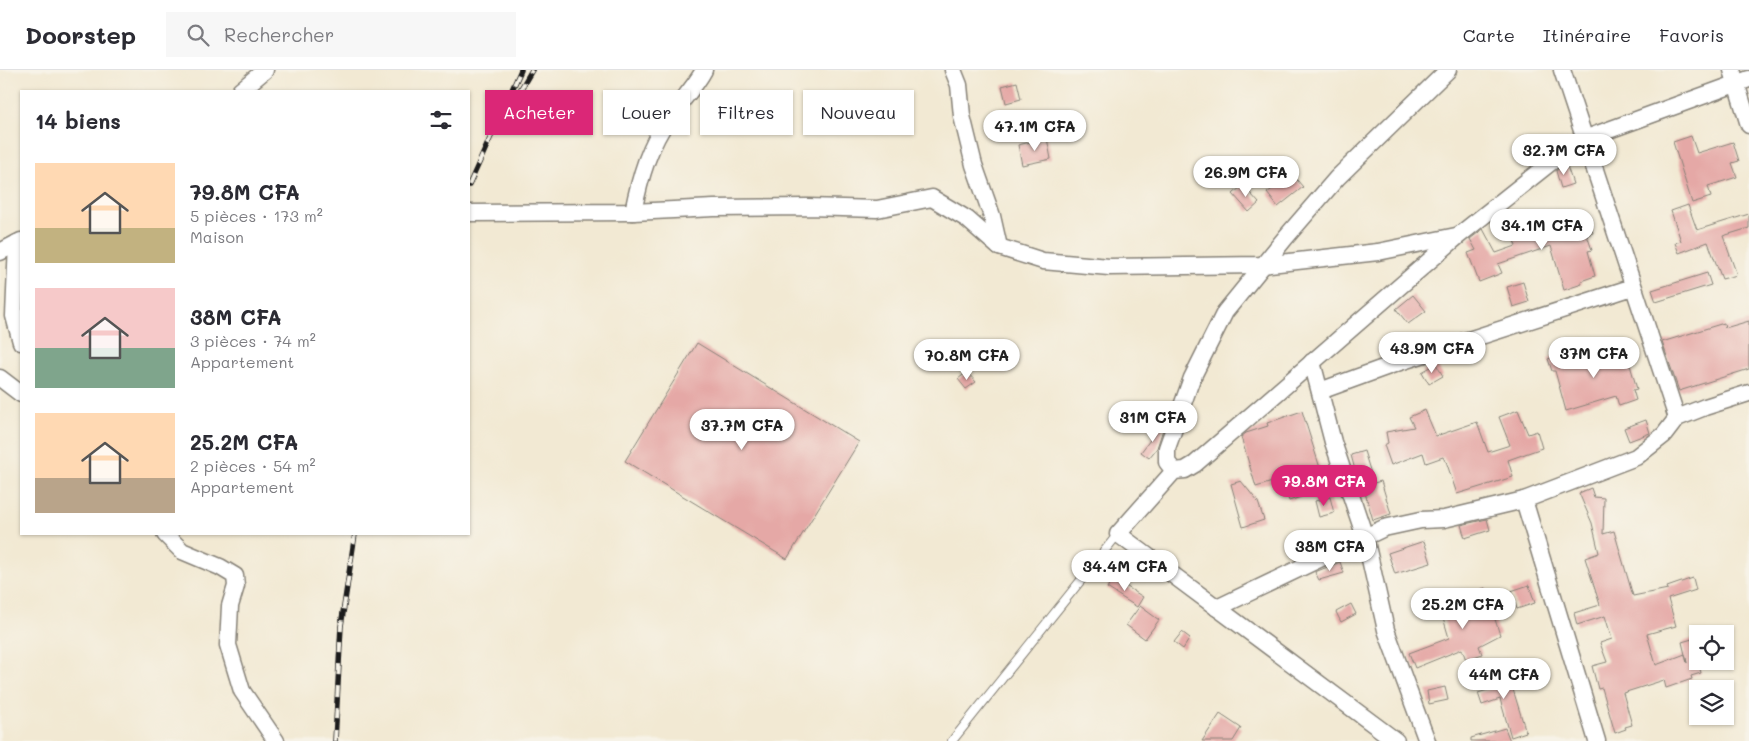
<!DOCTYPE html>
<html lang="fr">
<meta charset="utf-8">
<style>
:root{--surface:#fff;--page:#f7f7f7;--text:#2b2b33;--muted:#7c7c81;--line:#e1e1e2;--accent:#db2777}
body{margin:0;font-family:Mali,sans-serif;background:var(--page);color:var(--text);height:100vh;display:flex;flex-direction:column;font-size:19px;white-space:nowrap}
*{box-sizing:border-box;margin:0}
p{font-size:16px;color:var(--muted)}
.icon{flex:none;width:28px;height:28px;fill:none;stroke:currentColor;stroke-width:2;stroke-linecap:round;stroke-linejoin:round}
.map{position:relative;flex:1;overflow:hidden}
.sheet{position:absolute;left:20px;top:20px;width:450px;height:445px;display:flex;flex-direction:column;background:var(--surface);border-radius:0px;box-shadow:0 1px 4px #0004}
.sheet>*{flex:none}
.banner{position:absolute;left:485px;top:20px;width:475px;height:45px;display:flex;gap:10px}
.buttons{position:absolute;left:1689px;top:555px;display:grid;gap:10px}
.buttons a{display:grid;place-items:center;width:45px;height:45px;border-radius:0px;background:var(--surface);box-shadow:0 1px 4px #0004;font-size:25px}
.price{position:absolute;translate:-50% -42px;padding:0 11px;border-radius:18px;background:#fff;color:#222;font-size:16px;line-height:32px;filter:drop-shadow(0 1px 2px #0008)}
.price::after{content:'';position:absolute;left:50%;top:30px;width:15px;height:11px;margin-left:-8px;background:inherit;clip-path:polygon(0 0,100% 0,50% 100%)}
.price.current{background:var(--accent);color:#fff}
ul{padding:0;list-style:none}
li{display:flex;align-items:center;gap:15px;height:125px;padding:0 15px}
li span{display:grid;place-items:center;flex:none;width:140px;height:100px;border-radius:0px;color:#555}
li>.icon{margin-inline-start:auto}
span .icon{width:60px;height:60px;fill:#fffc;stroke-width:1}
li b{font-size:21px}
h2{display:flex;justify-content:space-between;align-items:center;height:60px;padding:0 15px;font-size:21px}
.pill{padding:0 18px;border-radius:0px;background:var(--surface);box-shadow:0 1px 4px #0004;font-size:18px;line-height:45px}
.pill.current{background:var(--accent);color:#fff}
header{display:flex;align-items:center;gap:30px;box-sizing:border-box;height:70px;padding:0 25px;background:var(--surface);border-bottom:1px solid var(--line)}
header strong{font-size:24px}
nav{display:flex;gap:28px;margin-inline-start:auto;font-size:18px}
.search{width:350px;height:45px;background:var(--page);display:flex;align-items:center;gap:12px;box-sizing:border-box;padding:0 18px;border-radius:0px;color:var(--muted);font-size:19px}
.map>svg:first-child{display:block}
.building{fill:#e5a8a6}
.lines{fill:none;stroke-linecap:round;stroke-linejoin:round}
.service-casing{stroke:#878278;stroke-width:10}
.minor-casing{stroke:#878278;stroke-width:19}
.service{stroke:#fff;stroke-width:8}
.minor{stroke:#fff;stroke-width:16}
.rail-casing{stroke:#1c1c1c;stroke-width:5.5}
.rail{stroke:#f7f3e8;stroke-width:4;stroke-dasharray:11;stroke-linecap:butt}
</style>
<header>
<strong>Doorstep</strong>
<div class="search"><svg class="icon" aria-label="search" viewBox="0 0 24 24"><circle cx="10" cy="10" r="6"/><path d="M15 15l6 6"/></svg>Rechercher</div>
<nav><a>Carte</a><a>Itinéraire</a><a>Favoris</a></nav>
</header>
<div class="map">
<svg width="1749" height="671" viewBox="0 0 1749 671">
<rect width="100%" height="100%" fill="#f7f3e8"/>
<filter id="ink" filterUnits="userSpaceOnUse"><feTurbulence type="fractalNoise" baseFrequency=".02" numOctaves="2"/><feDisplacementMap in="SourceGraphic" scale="10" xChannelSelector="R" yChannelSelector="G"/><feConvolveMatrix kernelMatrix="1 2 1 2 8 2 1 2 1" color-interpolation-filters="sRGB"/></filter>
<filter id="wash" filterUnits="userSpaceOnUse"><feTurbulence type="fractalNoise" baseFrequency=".0096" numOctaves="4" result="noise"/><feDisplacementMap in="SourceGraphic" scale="20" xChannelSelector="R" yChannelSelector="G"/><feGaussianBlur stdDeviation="1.12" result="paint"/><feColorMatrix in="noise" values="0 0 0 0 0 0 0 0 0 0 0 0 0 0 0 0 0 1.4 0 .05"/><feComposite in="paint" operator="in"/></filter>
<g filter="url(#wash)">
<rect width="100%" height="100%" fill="#f2e9d3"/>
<g id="blocks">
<g class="building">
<path d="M 1017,12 L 1021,29 L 1006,33 L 1002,16 Z"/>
<path d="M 1691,66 L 1697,83 L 1733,72 L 1739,91 L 1732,93 L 1737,107 L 1708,116 L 1711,127 L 1692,133 L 1673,72 Z"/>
<path d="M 1047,68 L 1051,89 L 1022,95 L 1018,75 Z"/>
<path d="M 1566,93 L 1573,114 L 1561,118 L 1556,101 Z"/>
<path d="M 1292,104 L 1303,117 L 1278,137 L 1267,123 Z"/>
<path d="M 1243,115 L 1259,133 L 1249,142 L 1233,124 Z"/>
<path d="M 1688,135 L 1697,160 L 1749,144 L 1749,158 L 1723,166 L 1737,205 L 1722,209 L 1708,172 L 1679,183 L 1675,173 L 1681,171 L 1671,141 Z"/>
<path d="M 1587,144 L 1593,163 L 1587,165 L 1592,180 L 1588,181 L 1595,206 L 1581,211 L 1582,214 L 1564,220 L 1551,176 L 1498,194 L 1502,203 L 1479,212 L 1468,183 L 1476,180 L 1470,169 L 1483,159 L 1496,183 L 1516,176 L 1513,168 L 1546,157 L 1546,158 Z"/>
<path d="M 1707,203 L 1711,215 L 1656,232 L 1652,220 Z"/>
<path d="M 1523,212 L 1529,232 L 1513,237 L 1507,217 Z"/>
<path d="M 1413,225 L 1426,241 L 1408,254 L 1396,239 Z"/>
<path d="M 1749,251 L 1749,299 L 1679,321 L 1662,272 L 1724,253 L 1725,258 Z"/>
<path d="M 697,273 L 859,372 L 787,489 L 625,391 Z"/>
<path d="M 1625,278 L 1637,319 L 1633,320 L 1636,330 L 1619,336 L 1616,326 L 1566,341 L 1555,301 L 1552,301 L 1548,289 L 1572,281 L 1577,296 Z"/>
<path d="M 1436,294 L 1443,306 L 1429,314 L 1422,302 Z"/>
<path d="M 967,302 L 976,312 L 966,319 L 958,309 Z"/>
<path d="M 1425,340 L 1436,366 L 1477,352 L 1488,382 L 1510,375 L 1499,347 L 1518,340 L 1528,364 L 1537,361 L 1542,378 L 1508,390 L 1513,407 L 1457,424 L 1446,391 L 1445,391 L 1443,387 L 1426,393 L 1423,383 L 1391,395 L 1384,375 L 1388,373 L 1386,362 L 1414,357 L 1409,347 Z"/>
<path d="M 1302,341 L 1320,398 L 1306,403 L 1312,423 L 1289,431 L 1282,409 L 1256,417 L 1241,367 L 1246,363 L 1268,356 L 1267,353 Z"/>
<path d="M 1646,350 L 1650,363 L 1629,371 L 1624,358 Z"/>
<path d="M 1162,354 L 1164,356 L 1157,378 L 1149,388 L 1141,382 Z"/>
<path d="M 1364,381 L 1374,413 L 1381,411 L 1391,444 L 1373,450 L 1358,399 L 1355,400 L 1351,385 Z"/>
<path d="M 1241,411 L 1258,432 L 1264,450 L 1243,457 L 1231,414 Z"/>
<path d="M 1591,418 L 1594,427 L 1604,428 L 1603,464 L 1614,461 L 1633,526 L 1668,519 L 1667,517 L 1693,508 L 1696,520 L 1668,529 L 1676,556 L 1647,564 L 1656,595 L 1685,584 L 1687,593 L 1682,572 L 1692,569 L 1701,603 L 1691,606 L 1692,609 L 1666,618 L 1664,610 L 1623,623 L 1632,655 L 1625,657 L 1626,659 L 1615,663 L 1602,618 L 1598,619 L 1592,596 L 1607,592 L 1600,573 L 1612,569 L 1605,546 L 1577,555 L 1574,543 L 1600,535 L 1585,488 L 1599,483 L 1592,453 L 1579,423 Z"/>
<path d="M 1330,427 L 1334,443 L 1319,447 L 1315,431 Z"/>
<path d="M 1487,449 L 1490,460 L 1465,468 L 1461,455 Z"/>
<path d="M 1424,471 L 1431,493 L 1395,504 L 1388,483 Z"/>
<path d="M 1340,492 L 1344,503 L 1319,510 L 1315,502 Z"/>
<path d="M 1113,508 L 1143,527 L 1137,537 L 1107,518 Z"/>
<path d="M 1529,515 L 1535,533 L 1517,539 L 1511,521 Z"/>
<path d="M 1485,518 L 1500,565 L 1479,576 L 1482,584 L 1466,590 L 1462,579 L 1415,598 L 1409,583 L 1449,568 L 1442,544 L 1464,536 L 1461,526 Z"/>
<path d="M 1351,534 L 1356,544 L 1341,552 L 1336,542 Z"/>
<path d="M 1140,536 L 1159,550 L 1145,569 L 1126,555 Z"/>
<path d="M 1182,562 L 1190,568 L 1183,579 L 1174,572 Z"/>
<path d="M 1497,592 L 1504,615 L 1511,613 L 1526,662 L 1511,667 L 1500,629 L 1482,635 L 1478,623 L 1494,618 L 1486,595 Z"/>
<path d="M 1445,617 L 1448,630 L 1429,634 L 1427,621 Z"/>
<path d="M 1220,644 L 1241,658 L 1233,671 L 1202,671 Z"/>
<path d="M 1505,658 L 1510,671 L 1471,671 L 1471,668 Z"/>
</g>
</g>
</g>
<g filter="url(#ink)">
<use href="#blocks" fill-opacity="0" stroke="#878278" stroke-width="1"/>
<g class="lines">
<defs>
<path id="service" d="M 952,671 L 1118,464"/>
<g id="minor">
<path d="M 953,0 L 959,15 L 962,46 L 974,95 L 992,146 L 999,177"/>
<path d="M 1562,0 L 1677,348"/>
<path d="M 1732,0 L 1749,55"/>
<path d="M 240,21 L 265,0"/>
<path d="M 633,142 C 640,107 649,75 670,46 C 681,31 695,17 704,0"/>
<path d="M 469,143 L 633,142 L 714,138 L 808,137 L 877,139 L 932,128 L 967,149 L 999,177 L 1043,191 L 1109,197 L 1262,195 L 1378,182 L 1456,166"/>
<path d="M 17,173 L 14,246 L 21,272"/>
<path d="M 0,182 L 21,171"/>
<path d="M 1312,292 L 1333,372 L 1365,467 L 1386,560 L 1427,671"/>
<path d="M 0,308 L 21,324"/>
<path d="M 1320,321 L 1397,293 L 1633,217"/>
<path d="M 1174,401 L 1167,392 L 1167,378 L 1192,308 L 1225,242 L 1286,167 L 1337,108 L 1448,0"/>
<path d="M 1524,430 L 1597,671"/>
<path d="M 165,464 L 182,481 L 220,497 L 235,506 L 236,516 L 230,536 L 228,575 L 242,621 L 276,671"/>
<path d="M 1217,538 L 1384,458 L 1421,450 L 1444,449 L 1524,430 L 1636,387 L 1664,365 L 1677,348 L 1705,337 L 1749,323"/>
<path d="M 1396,671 L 1118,464 L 1174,401 L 1185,400 L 1195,394 L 1458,166 L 1565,81 L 1584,69 L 1749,9"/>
</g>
</defs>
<use href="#service" class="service-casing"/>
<use href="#minor" class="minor-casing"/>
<use href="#service" class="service"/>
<use href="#minor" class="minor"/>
<defs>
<g id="rail">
<path d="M 519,22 L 532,0"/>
<path d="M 469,115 L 521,0"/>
<path d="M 335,671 L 341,556 L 355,464"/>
</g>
</defs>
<use href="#rail" class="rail-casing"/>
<use href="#rail" class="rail"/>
</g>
</g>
</svg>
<div class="buttons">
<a><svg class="icon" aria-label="locate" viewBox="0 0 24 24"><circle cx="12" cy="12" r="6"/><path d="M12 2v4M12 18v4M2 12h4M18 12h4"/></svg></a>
<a><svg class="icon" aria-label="layers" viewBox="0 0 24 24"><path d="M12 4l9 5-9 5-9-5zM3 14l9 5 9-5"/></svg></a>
</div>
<b class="price" style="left:1035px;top:82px">47.1M CFA</b>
<b class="price" style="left:1564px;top:106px">32.7M CFA</b>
<b class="price" style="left:1246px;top:128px">26.9M CFA</b>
<b class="price" style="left:1542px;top:181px">34.1M CFA</b>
<b class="price" style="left:1432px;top:304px">43.9M CFA</b>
<b class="price" style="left:1594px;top:309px">37M CFA</b>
<b class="price" style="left:967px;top:311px">70.8M CFA</b>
<b class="price" style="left:1153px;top:373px">31M CFA</b>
<b class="price" style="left:742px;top:381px">37.7M CFA</b>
<b class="price current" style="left:1324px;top:437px">79.8M CFA</b>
<b class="price" style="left:1330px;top:502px">38M CFA</b>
<b class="price" style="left:1125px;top:522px">34.4M CFA</b>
<b class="price" style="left:1463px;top:560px">25.2M CFA</b>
<b class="price" style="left:1504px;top:630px">44M CFA</b>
<div class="banner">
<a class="pill current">Acheter</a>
<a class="pill">Louer</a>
<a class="pill">Filtres</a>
<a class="pill">Nouveau</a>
</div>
<section class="sheet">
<h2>14 biens<svg class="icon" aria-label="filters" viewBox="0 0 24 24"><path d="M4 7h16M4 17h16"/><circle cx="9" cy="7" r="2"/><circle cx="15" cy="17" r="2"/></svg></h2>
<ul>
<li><span style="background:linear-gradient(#ffd9b3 65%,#c2b280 0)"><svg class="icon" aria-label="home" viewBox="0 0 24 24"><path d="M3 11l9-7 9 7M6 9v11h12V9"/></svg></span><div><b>79.8M CFA</b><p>5 pièces · 173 m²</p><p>Maison</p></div></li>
<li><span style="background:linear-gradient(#f6c9c9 60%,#7fa58c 0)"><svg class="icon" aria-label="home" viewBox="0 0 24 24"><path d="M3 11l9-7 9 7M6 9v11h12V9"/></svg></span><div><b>38M CFA</b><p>3 pièces · 74 m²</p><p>Appartement</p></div></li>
<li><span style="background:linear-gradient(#ffd9b3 65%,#b9a48a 0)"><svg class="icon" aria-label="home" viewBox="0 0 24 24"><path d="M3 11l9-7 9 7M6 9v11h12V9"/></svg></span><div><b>25.2M CFA</b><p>2 pièces · 54 m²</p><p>Appartement</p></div></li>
</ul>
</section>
</div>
